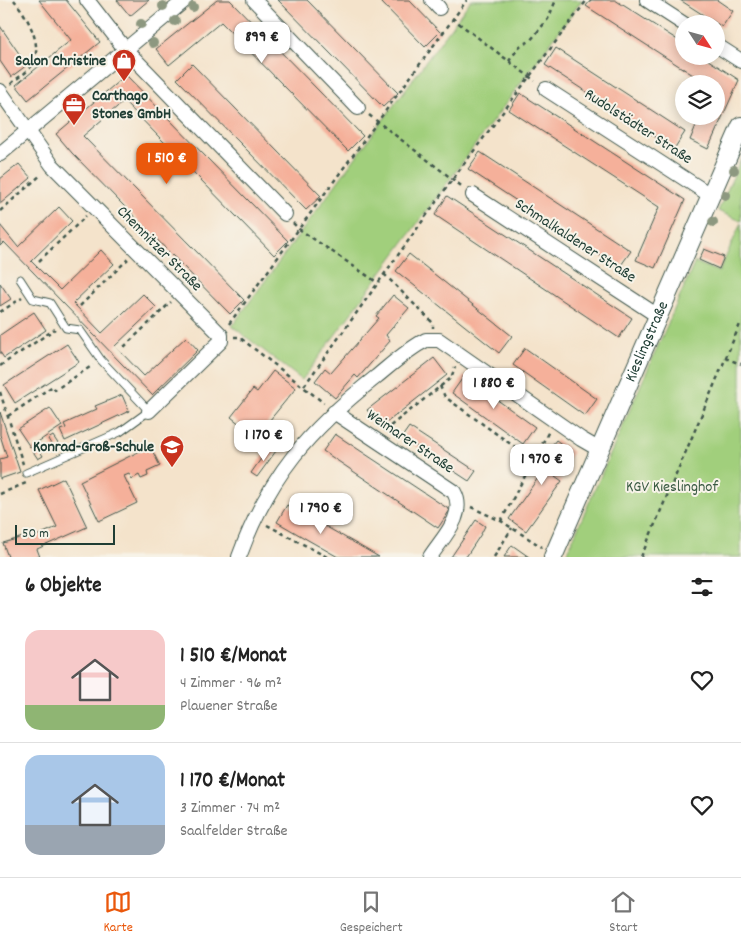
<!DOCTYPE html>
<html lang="de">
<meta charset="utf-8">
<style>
:root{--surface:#fff;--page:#f2f2f2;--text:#222;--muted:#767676;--line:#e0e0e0;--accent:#ea580c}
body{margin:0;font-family:Dekko,sans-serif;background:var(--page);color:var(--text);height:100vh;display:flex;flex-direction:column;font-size:19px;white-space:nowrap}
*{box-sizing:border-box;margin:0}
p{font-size:16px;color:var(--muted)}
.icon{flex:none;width:28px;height:28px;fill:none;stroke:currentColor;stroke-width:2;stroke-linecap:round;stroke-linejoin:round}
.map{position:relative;height:557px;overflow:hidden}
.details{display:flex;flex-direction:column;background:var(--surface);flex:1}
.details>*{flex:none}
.needle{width:32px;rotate:126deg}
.buttons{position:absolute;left:675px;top:15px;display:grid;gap:10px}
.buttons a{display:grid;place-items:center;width:50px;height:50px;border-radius:50%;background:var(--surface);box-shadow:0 2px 12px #0003;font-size:25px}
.scale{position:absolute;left:15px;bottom:12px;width:100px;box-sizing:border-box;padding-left:5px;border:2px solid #1f3d34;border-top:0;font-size:14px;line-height:18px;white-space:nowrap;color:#1f3d34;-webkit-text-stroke:4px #f7f3e8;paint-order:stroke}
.price{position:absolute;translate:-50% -42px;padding:0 11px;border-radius:10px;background:#fff;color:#222;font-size:16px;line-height:32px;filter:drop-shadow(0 1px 2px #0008)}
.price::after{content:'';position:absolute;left:50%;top:30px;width:15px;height:11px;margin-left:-8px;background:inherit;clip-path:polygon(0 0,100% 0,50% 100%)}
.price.selected{background:var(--accent);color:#fff}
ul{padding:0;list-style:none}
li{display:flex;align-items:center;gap:15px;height:125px;padding:0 25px}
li+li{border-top:1px solid var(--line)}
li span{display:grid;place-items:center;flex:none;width:140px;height:100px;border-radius:15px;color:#555}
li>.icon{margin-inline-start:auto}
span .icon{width:60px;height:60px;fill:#fffc;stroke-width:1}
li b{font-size:21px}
h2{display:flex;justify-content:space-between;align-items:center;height:60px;padding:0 25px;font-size:21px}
.tab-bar{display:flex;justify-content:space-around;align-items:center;height:70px;border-top:1px solid var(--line);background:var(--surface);font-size:14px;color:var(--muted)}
.tab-bar a{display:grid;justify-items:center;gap:2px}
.tab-bar .selected{color:var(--accent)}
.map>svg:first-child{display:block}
.green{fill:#a1cf7c;stroke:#608658}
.building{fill:#f5b09a}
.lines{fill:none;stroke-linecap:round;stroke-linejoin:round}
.service-casing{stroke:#3f564b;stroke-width:9}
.minor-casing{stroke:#3f564b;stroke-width:16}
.tertiary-casing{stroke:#3f564b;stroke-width:20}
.path{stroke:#3f564b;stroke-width:2.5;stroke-dasharray:4 4;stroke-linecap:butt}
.service{stroke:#fff;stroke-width:7}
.minor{stroke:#fff;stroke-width:14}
.tertiary{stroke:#fff;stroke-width:18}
.tree{fill:#8d9880}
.labels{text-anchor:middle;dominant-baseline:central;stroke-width:4;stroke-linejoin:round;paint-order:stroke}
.poi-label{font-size:16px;font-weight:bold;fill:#1f3d34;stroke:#f7f3e8;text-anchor:end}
.street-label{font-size:16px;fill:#1f3d34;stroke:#f7f3e8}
.park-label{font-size:16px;fill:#395a42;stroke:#f7f3e8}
</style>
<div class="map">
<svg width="741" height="557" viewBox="0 0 741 557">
<rect width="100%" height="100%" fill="#f7f3e8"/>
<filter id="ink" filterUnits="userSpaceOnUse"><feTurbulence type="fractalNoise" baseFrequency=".02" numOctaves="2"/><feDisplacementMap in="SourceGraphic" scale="10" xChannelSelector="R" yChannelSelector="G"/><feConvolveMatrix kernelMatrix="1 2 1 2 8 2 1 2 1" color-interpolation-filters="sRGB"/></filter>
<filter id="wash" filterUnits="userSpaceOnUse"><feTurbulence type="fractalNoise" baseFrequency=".0096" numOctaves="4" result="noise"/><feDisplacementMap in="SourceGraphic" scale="20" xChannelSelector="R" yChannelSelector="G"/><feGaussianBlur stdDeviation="1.12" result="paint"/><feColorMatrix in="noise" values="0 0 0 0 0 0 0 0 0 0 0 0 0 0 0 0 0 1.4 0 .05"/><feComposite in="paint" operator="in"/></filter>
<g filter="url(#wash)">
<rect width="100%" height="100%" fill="#f4e3cb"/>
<g class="green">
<path d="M 471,0 L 582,0 L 302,380 L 232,326 Z"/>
<path d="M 741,159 L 741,221 L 718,211 Z"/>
<path d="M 741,223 L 741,557 L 565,557 L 695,262 L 719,272 Z"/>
</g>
<g id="blocks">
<g class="building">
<path d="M 39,0 L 66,0 L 100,42 L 28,100 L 16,85 L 71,40 Z"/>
<path d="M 117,0 L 149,0 L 130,16 Z"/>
<path d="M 217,0 L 230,0 L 363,136 L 348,151 L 221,22 L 169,65 L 156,49 Z"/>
<path d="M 278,0 L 307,0 L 398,93 L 383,107 Z"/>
<path d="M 379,0 L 409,0 L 440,32 L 425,47 Z"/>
<path d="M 591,0 L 615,0 L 684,44 L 684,56 L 702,56 L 739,80 L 708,149 L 690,140 L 700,116 L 716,116 L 716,84 L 707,84 L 586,6 Z"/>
<path d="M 680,0 L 717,0 L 733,11 L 722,27 Z"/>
<path d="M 0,26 L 27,65 L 11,77 L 0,61 Z"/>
<path d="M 556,48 L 685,132 L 674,149 L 545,65 Z"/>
<path d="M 192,64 L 321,196 L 306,210 L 177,79 Z"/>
<path d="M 126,75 L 288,241 L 274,255 L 124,101 L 83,136 L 244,300 L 230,314 L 72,153 L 56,134 Z"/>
<path d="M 520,93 L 685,200 L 655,268 L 636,260 L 659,207 L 509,110 Z"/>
<path d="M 480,152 L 631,251 L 619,268 L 468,169 Z"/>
<path d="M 19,164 L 31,178 L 0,204 L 0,179 Z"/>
<path d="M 447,196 L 632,318 L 619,338 L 435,215 Z"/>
<path d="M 59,207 L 72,221 L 31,261 L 60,290 L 101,250 L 114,264 L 73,303 L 102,333 L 143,294 L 156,307 L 115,346 L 144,376 L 186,337 L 198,350 L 152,395 L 4,242 L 0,246 L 0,225 L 18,247 Z"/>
<path d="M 704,249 L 724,257 L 719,269 L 699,260 Z"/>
<path d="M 409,254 L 512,336 L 499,353 L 396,271 Z"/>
<path d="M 0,283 L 11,299 L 0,306 Z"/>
<path d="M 393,295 L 409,308 L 386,335 L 390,341 L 358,378 L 355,375 L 335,398 L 315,381 L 325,368 L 331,373 L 379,318 L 376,316 Z"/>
<path d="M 34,312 L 46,330 L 4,358 L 0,352 L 0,335 Z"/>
<path d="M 67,344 L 79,362 L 15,403 L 4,385 Z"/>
<path d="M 525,348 L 597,399 L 585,416 L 513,365 Z"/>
<path d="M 434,358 L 447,375 L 381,427 L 367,410 Z"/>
<path d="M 273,371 L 296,388 L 256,437 L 231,417 L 253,389 L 257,392 Z"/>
<path d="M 464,376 L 535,427 L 523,444 L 452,393 Z"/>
<path d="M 122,395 L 129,411 L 65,441 L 60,430 L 66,428 L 64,424 L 97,409 L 95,406 Z"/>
<path d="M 50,408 L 62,426 L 30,447 L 18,429 Z"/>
<path d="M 0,412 L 20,472 L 0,479 L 0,459 L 7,457 L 0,435 Z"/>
<path d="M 409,427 L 476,471 L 469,481 L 402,437 Z"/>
<path d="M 335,434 L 450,510 L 438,528 L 323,451 Z"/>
<path d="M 53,436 L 59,445 L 54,449 L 48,439 Z"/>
<path d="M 556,440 L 573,452 L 555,476 L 562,481 L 526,531 L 509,519 L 545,468 L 538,463 Z"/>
<path d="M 37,446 L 43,456 L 38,459 L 32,450 Z"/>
<path d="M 150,446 L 160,466 L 147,472 L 148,476 L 141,479 L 139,475 L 132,479 L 129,474 L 124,476 L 137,503 L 99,521 L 80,481 Z"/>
<path d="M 270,446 L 276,451 L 257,477 L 251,473 Z"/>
<path d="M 64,478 L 87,527 L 37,549 L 40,557 L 8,557 L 3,543 L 33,534 L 34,537 L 57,527 L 39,490 Z"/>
<path d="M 287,505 L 318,522 L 379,557 L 338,557 L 308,540 L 277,522 Z"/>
<path d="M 476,520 L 485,526 L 481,534 L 466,557 L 451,557 Z"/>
<path d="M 512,545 L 529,557 L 504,557 Z"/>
</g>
</g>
</g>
<g filter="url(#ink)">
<use href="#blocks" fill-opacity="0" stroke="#3f564b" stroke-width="1"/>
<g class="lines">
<defs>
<path id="service" d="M 20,279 L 33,299 L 50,303 L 66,328 L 80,330 L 101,360 L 149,411 L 120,432 L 26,473"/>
<g id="minor">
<path d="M 87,0 L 125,49 L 285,214"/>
<path d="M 254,0 L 358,108"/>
<path d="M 432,0 L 439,8"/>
<path d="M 647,0 L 684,24"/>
<path d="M 716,45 L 741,61"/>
<path d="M 546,89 L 710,195"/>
<path d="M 0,91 L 52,165 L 221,335 L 221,341 L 149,411"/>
<path d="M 0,154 L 185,0"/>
<path d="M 473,195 L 658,316"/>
<path d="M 334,412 L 454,492 C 467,515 442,538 430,557"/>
<path d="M 239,557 C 269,475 309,430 376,377 C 392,364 408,349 426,340 L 439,340 L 581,439 L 600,450"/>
</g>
<g id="tertiary">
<path id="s1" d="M 553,557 L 741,126"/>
</g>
</defs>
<use href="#service" class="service-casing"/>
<use href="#minor" class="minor-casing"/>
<use href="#tertiary" class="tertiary-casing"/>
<g class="path">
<path d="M 452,18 L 535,81"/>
<path d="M 509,61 L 520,46 L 530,41 L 548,19 L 556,0"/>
<path d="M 11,84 C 16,78 24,75 29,69 C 47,49 27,16 14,0"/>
<path d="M 369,115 L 464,188"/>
<path d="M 0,211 L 42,174"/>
<path d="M 293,223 L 299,229 L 378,283"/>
<path d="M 39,261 L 86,216"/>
<path d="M 384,274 L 433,323 L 433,328"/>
<path d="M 80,306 L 128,259"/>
<path d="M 0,312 L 22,298"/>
<path d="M 229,324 L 467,0"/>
<path d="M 234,337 L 239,337 L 324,403"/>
<path d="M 124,347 L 171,302"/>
<path d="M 725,358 L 741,364"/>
<path d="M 0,366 L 55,329"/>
<path d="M 304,386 L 452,180 L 587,0"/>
<path d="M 440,386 L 445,397 L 519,450 L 528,467"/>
<path d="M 0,392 L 23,464"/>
<path d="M 8,416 L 53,386 L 55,390 L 93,365"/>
<path d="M 384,431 L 451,378 L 455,367"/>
<path d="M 0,494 L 26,483"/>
<path d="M 471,507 L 501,521 L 542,547"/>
<path d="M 501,521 L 549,431"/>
<path d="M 267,525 L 327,557"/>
<path d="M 494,557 L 512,528"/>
<path d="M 641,557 L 741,322"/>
</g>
<use href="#service" class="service"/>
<use href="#minor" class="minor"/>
<use href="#tertiary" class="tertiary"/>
</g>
<g class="tree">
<circle cx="163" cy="6" r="5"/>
<circle cx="193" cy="7" r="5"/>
<circle cx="175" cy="21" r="5"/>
<circle cx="141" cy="24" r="5"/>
<circle cx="153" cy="43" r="5"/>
<circle cx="734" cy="170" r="5"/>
<circle cx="725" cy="195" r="5"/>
<circle cx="713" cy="222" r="5"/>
</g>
</g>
<defs>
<symbol id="shop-pin" viewBox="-11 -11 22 30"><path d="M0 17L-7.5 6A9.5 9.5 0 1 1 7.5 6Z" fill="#c8321e" stroke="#f7f3e8"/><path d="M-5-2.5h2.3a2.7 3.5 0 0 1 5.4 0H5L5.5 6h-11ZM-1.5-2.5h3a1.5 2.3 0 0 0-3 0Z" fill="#fff"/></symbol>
<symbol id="office-pin" viewBox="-11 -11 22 30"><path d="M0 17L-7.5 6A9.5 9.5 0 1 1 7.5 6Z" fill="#c8321e" stroke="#f7f3e8"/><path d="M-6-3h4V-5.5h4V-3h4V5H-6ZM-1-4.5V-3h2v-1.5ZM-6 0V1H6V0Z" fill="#fff"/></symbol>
<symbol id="school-pin" viewBox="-11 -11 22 30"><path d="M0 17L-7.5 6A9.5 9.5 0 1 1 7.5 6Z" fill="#c8321e" stroke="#f7f3e8"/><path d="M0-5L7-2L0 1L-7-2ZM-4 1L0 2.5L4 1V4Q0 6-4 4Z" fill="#fff"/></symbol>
</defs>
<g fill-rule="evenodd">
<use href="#shop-pin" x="110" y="47" width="28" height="38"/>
<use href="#office-pin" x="60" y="91" width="28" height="38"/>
<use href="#school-pin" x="158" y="433" width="28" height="38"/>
</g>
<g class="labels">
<g class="poi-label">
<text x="106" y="61">Salon Christine</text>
<text x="92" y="96" text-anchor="start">Carthago<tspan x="92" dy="18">Stones GmbH</tspan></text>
<text x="154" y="447">Konrad-Groß-Schule</text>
</g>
<g class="street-label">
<text transform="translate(638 127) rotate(33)">Rudolstädter Straße</text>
<text transform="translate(575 241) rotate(33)">Schmalkaldener Straße</text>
<text transform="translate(159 249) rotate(45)">Chemnitzer Straße</text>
<text stroke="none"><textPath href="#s1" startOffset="235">Kieslingstraße</textPath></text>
<text transform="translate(410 442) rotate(34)">Weimarer Straße</text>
</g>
<g class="park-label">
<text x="672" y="487">KGV Kieslinghof</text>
</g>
</g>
</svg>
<div class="buttons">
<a><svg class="needle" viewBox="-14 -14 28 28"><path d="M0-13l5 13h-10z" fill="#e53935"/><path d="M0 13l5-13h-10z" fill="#767676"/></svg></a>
<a><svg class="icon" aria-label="layers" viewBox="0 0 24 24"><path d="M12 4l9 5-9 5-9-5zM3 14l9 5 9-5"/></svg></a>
</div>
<div class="scale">50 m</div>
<b class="price" style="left:262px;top:64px">899 €</b>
<b class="price selected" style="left:167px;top:185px">1 510 €</b>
<b class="price" style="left:494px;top:410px">1 880 €</b>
<b class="price" style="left:264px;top:462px">1 170 €</b>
<b class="price" style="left:542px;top:486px">1 970 €</b>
<b class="price" style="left:321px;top:535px">1 790 €</b>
</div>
<section class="details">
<h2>6 Objekte<svg class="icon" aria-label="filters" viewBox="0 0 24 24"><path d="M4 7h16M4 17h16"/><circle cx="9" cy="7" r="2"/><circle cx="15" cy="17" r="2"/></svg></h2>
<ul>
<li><span style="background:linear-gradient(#f6c9c9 75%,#8fb573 0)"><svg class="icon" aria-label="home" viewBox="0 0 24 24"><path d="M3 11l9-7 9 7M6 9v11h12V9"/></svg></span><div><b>1 510 €/Monat</b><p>4 Zimmer · 96 m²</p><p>Plauener Straße</p></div><svg class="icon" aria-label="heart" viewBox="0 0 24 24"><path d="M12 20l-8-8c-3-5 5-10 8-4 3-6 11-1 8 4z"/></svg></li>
<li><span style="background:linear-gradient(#a9c7e8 70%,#9aa5b1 0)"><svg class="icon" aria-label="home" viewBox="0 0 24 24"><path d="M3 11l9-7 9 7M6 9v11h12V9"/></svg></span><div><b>1 170 €/Monat</b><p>3 Zimmer · 74 m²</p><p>Saalfelder Straße</p></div><svg class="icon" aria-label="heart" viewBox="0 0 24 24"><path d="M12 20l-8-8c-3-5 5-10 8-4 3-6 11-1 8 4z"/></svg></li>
</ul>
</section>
<nav class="tab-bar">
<a class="selected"><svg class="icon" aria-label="map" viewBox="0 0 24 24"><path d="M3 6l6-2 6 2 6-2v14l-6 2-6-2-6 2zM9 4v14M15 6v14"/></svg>Karte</a>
<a><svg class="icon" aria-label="saved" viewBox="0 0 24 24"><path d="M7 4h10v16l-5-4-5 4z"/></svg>Gespeichert</a>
<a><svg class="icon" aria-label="home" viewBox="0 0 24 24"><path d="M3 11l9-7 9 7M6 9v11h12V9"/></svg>Start</a>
</nav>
